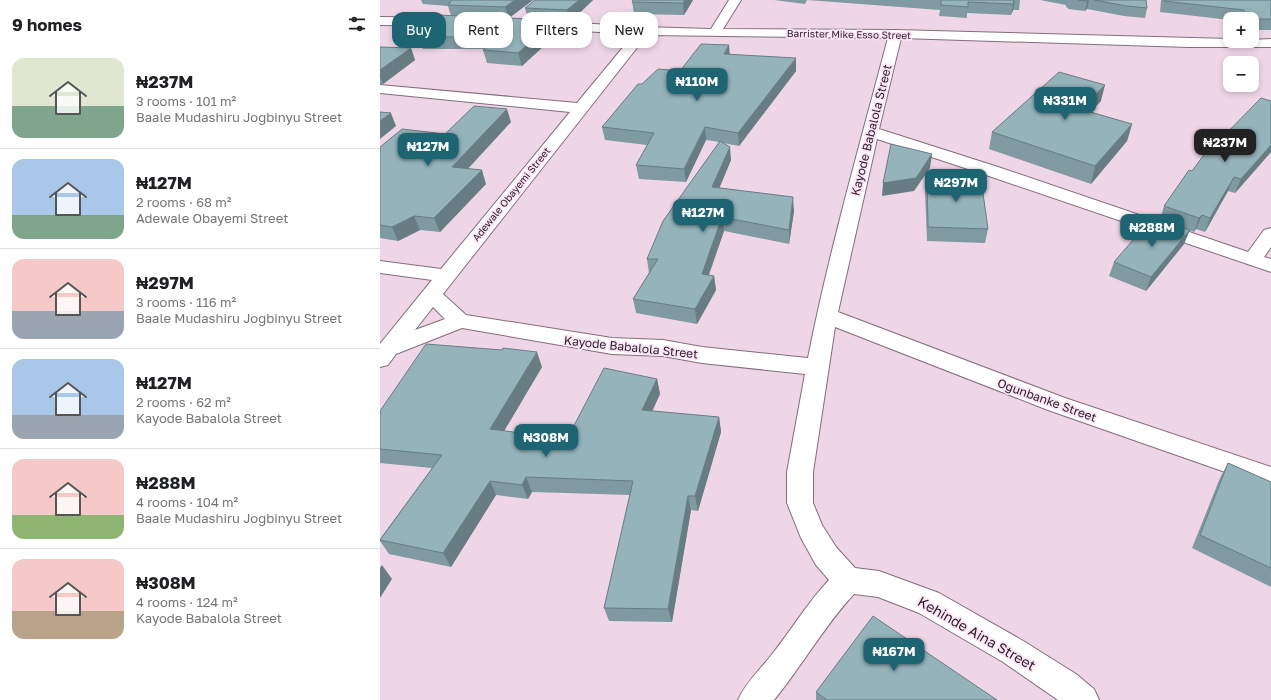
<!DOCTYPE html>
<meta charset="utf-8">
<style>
:root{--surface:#fff;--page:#f2f2f2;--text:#202124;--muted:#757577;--line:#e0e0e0;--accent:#1e6574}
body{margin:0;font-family:"Golos Text",sans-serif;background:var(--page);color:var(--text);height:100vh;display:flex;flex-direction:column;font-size:15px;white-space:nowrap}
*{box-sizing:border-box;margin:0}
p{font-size:13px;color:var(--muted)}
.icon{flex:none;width:22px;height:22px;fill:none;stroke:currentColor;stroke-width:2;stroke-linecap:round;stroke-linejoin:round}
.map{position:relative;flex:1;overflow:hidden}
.side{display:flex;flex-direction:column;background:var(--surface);width:380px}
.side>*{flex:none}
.banner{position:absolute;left:12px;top:12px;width:380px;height:36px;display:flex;gap:8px}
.controls{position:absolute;left:843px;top:12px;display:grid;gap:8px}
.controls a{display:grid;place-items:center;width:36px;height:36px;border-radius:8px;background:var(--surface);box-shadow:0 2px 6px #0003;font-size:20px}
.price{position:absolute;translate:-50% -34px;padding:0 9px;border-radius:8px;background:var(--accent);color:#fff;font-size:13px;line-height:26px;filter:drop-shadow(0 1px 2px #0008)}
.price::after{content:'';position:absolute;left:50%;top:24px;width:12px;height:9px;margin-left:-6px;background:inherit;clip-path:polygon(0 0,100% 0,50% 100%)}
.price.selected{background:#222;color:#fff}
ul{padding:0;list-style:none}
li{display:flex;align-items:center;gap:12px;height:100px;padding:0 12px}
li+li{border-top:1px solid var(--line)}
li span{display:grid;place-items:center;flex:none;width:112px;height:80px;border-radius:12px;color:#555}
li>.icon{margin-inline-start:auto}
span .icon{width:48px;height:48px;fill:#fffc;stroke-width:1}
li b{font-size:17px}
h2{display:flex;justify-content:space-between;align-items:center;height:48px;padding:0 12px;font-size:17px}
.tag{padding:0 14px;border-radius:12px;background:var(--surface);box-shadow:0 2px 6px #0003;font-size:14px;line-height:36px}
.tag.selected{background:var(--accent);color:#fff}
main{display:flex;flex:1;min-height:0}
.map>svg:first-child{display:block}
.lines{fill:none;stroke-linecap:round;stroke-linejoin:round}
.minor-casing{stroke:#836d7d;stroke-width:2}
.minor{fill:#fff;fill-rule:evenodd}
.wall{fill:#7f9aa1}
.shaded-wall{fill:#687d83}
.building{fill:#94b3bb;stroke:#687d83}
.labels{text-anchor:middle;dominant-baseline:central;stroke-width:3.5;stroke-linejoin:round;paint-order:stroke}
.far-street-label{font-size:10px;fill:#281f25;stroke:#fce3f5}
.street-label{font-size:12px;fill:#281f25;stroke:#fce3f5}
.near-street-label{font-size:14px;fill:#281f25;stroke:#fce3f5}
</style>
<main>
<section class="side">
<h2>9 homes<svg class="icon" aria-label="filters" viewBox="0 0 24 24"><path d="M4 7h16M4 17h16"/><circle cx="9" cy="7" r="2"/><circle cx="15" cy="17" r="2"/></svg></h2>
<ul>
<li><span style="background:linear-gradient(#dfe7d0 60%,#7fa58c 0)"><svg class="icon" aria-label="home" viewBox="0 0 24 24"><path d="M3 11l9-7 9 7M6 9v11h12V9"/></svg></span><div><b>₦237M</b><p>3 rooms · 101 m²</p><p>Baale Mudashiru Jogbinyu Street</p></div></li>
<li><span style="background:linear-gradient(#a9c7e8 70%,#7fa58c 0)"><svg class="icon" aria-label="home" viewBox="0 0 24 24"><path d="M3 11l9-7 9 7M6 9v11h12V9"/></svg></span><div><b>₦127M</b><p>2 rooms · 68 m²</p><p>Adewale Obayemi Street</p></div></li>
<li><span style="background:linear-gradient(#f6c9c9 65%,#9aa5b1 0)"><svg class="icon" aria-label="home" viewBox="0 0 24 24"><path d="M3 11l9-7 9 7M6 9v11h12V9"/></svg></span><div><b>₦297M</b><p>3 rooms · 116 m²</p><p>Baale Mudashiru Jogbinyu Street</p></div></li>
<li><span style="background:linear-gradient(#a9c7e8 70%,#9aa5b1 0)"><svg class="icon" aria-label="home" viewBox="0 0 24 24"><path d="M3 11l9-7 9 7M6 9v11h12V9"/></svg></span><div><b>₦127M</b><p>2 rooms · 62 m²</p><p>Kayode Babalola Street</p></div></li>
<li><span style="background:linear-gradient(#f6c9c9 70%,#8fb573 0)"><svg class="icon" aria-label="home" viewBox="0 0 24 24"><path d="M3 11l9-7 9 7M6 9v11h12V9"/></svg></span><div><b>₦288M</b><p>4 rooms · 104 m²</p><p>Baale Mudashiru Jogbinyu Street</p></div></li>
<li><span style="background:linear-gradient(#f6c9c9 65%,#b9a48a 0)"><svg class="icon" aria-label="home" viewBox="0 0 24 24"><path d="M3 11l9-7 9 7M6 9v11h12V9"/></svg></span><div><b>₦308M</b><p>4 rooms · 124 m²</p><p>Kayode Babalola Street</p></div></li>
</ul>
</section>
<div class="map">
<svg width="891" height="700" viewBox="0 0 891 700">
<rect width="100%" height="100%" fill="#efd6e7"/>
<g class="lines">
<defs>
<g id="minor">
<path d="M 349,0 L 361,0 L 343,29 L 515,30 L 850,39 L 850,41 L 891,39 L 891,47 L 809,47 L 521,38 L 499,129 L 618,167 L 868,252 L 884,230 L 891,228 L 891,247 L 884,257 L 891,259 L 891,272 L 606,175 L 497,139 L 458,312 L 685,398 L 891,467 L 891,488 L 668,410 L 455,327 L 433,472 L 433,503 L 442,525 L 456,547 L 475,568 L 499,571 L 559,593 L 645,642 L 696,674 L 714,689 L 719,700 L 678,700 L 623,662 L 539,613 L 498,597 L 474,594 C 444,626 422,666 394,700 L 358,700 C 366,682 381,669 393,653 C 412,629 428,602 449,580 L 436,565 L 421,538 L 407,503 L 407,472 L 425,374 L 322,363 L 283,356 L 232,354 L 82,328 L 16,354 L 8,365 L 0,367 L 0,344 L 52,280 L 0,273 L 0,261 L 61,269 L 190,112 L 0,93 L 0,85 L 197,103 L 254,34 L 149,28 L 145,27 L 143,24 L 145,21 L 149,20 L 263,27 L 331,29 ZM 267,35 L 508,38 C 480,144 449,251 428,358 L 322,347 L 283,340 L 232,338 L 86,315 L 63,294 ZM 53,307 L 65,319 L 35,330 Z"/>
<path d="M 0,17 L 82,18 L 86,19 L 88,22 L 86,25 L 82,26 L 0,25 Z"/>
</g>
</defs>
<use href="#minor" class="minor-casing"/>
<use href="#minor" class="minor"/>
</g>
<g class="wall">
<path d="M 41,0 L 153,0 L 129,18 L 148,19 L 145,8 L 155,0 L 213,0 L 190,22 L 176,21 L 179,32 L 142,66 L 107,63 L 103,50 L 105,49 L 43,49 L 39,37 L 71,16 L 68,6 L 43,4 Z"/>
<path d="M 313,0 L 304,15 L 254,14 L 252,2 Z"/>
<path d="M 394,0 L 640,0 L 639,10 L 633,10 L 631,15 L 587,13 L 587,18 L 559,16 L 560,10 L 427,0 L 425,4 Z"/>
<path d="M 660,0 L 766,0 L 767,8 L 765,18 L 744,16 L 707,9 L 705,11 L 688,9 L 688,8 L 686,7 L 686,5 Z"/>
<path d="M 781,0 L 891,0 L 891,30 L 872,30 L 872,19 L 850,19 L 850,20 L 780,12 Z"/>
<path d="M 0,47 L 31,48 L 35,60 L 3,84 L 0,84 Z"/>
<path d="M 350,54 L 416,71 L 359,146 L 343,143 L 351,160 L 339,188 L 414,211 L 409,244 L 344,231 L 329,275 L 334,276 L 336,290 L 317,324 L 256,313 L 253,299 L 269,273 L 267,259 L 339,142 L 326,140 L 306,182 L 259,179 L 256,165 L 267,145 L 225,140 L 222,127 L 262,84 Z"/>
<path d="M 721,101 L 710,112 L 752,124 L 747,141 L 711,184 L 609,149 L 612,132 Z"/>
<path d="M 891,101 L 891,152 L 855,193 L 848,191 L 825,232 L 816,229 L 814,232 L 809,230 L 804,244 L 766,291 L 729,276 L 734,262 L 765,235 L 780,220 L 784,206 L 812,171 L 831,149 Z"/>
<path d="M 131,122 L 88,169 L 106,184 L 60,232 L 40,230 L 18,241 L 0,238 L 0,147 L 65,134 Z"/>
<path d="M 547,177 L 608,229 L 605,243 L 547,241 L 545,191 Z"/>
<path d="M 162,367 L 124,431 L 187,439 L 277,379 L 280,394 L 272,411 L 339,417 L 341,432 L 318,511 L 311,510 L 292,622 L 229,621 L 224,608 L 250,495 L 152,492 L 148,499 L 116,495 L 71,567 L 9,554 L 0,541 L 0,539 L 52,468 L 0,463 L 0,411 Z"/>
<path d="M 848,463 L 891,482 L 891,587 L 812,548 L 840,478 Z"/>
<path d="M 436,692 L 617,700 L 436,700 Z"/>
</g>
<g class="shaded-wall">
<path d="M 135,0 L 153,0 L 129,18 L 125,7 Z"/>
<path d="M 199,0 L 213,0 L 190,22 L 187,10 Z"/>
<path d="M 305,0 L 313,0 L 304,15 L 303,3 Z"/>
<path d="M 635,0 L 633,10 L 631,15 L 633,4 Z"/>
<path d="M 708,0 L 709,0 L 707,9 L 705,11 L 707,1 Z"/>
<path d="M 176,20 L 179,32 L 142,66 L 138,53 Z"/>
<path d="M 349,45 L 350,57 L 344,54 Z"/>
<path d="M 31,48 L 35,60 L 3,84 L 0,77 L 0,70 Z"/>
<path d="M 416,58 L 416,71 L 359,146 L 358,133 Z"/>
<path d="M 725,85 L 721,101 L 696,126 L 700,109 Z"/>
<path d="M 127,109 L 131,122 L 77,180 L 72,167 Z"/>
<path d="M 11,113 L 16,126 L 0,139 L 0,121 Z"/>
<path d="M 752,124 L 747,141 L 711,184 L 715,166 Z"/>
<path d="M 325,127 L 326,140 L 306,182 L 304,169 Z"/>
<path d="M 891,145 L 891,152 L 855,193 L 861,179 Z"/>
<path d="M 350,147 L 351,160 L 334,201 L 332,187 Z"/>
<path d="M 552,154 L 550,168 L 534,191 L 502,196 L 503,183 Z"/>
<path d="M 102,170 L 106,184 L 60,232 L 54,218 Z"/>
<path d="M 854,177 L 848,191 L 825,232 L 830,218 Z"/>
<path d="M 413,197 L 414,211 L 409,244 L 409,230 Z"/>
<path d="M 822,215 L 816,229 L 814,232 L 819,218 Z"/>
<path d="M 34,216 L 40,230 L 18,241 L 12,227 Z"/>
<path d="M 342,217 L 344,231 L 324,288 L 322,274 Z"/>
<path d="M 810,230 L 804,244 L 766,291 L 771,277 Z"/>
<path d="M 334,276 L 336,290 L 317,324 L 315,309 Z"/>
<path d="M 157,352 L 162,367 L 117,443 L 110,429 Z"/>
<path d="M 277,379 L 280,394 L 266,425 L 262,410 Z"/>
<path d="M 339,417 L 341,432 L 318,511 L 315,496 Z"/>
<path d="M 146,477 L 152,492 L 148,499 L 142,485 Z"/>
<path d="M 110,481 L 116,495 L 71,567 L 63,553 Z"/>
<path d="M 308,496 L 311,510 L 292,622 L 288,609 Z"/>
<path d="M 2,565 L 12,579 L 0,598 L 0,568 Z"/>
</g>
<g class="building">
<path d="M 72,0 L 135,0 L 125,7 L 68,5 Z"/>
<path d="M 155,0 L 199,0 L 187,10 L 145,8 Z"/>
<path d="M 253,0 L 305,0 L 303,3 L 252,2 Z"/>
<path d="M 561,0 L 634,0 L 633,4 L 588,2 L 588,7 L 561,5 Z"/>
<path d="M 698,0 L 708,0 L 707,1 Z"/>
<path d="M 714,0 L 766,0 L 767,8 L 747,6 Z"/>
<path d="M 784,0 L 891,0 L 891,19 L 867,19 L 864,10 L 784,1 Z"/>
<path d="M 58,15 L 176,20 L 138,53 L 103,50 L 119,37 L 39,37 Z"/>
<path d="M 321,44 L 349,45 L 344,54 L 416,58 L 358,133 L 325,127 L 304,169 L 256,165 L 274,133 L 222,127 L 258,84 L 262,84 L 278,69 L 300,71 Z"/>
<path d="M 0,47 L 31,48 L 0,70 Z"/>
<path d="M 679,72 L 725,85 L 700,109 L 752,124 L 715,166 L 612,132 Z"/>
<path d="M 881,98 L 891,101 L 891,145 L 861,179 L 854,177 L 830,218 L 822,215 L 819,218 L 784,206 L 809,170 L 812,171 L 829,148 L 831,149 Z"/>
<path d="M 94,106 L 127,109 L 72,167 L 102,170 L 54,218 L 34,216 L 12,227 L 0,225 L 0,147 L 22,129 L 65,134 Z"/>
<path d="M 0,112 L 11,113 L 0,121 Z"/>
<path d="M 340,141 L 350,147 L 332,187 L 413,197 L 409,230 L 342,217 L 322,274 L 334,276 L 315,309 L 253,299 L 278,259 L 267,259 L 283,221 Z"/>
<path d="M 511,144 L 552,154 L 536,178 L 503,183 Z"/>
<path d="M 547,177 L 601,179 L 608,229 L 548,227 Z"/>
<path d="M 776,219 L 810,230 L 771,277 L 734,262 L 759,233 L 765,235 Z"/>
<path d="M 46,344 L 122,350 L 123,348 L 157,352 L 110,429 L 187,439 L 224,368 L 277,379 L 262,410 L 339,417 L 315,496 L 308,496 L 288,609 L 224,608 L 253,481 L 146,477 L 142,485 L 110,481 L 63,553 L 0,540 L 62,455 L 0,449 L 0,411 Z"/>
<path d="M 848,463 L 891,482 L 891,568 L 820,535 Z"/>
<path d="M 493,616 L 617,700 L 447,700 L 436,692 Z"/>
</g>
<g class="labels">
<g class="far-street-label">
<text transform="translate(469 34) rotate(1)">Barrister Mike Esso Street</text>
<text transform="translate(131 194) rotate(-51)">Adewale Obayemi Street</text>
</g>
<g class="street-label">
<text transform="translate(491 130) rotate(-76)">Kayode Babalola Street</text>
<text transform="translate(251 347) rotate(6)">Kayode Babalola Street</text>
<text transform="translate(667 400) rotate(20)">Ogunbanke Street</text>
</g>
<g class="near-street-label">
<text transform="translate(597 633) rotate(30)">Kehinde Aina Street</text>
</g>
</g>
</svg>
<div class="controls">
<a>+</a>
<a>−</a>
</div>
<b class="price" style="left:317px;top:102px">₦110M</b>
<b class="price" style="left:685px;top:121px">₦331M</b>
<b class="price selected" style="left:845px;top:163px">₦237M</b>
<b class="price" style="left:48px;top:167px">₦127M</b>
<b class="price" style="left:576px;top:203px">₦297M</b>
<b class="price" style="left:323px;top:233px">₦127M</b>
<b class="price" style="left:772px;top:248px">₦288M</b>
<b class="price" style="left:166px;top:458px">₦308M</b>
<b class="price" style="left:514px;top:672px">₦167M</b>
<div class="banner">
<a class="tag selected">Buy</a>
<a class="tag">Rent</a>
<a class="tag">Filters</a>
<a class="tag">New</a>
</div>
</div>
</main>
